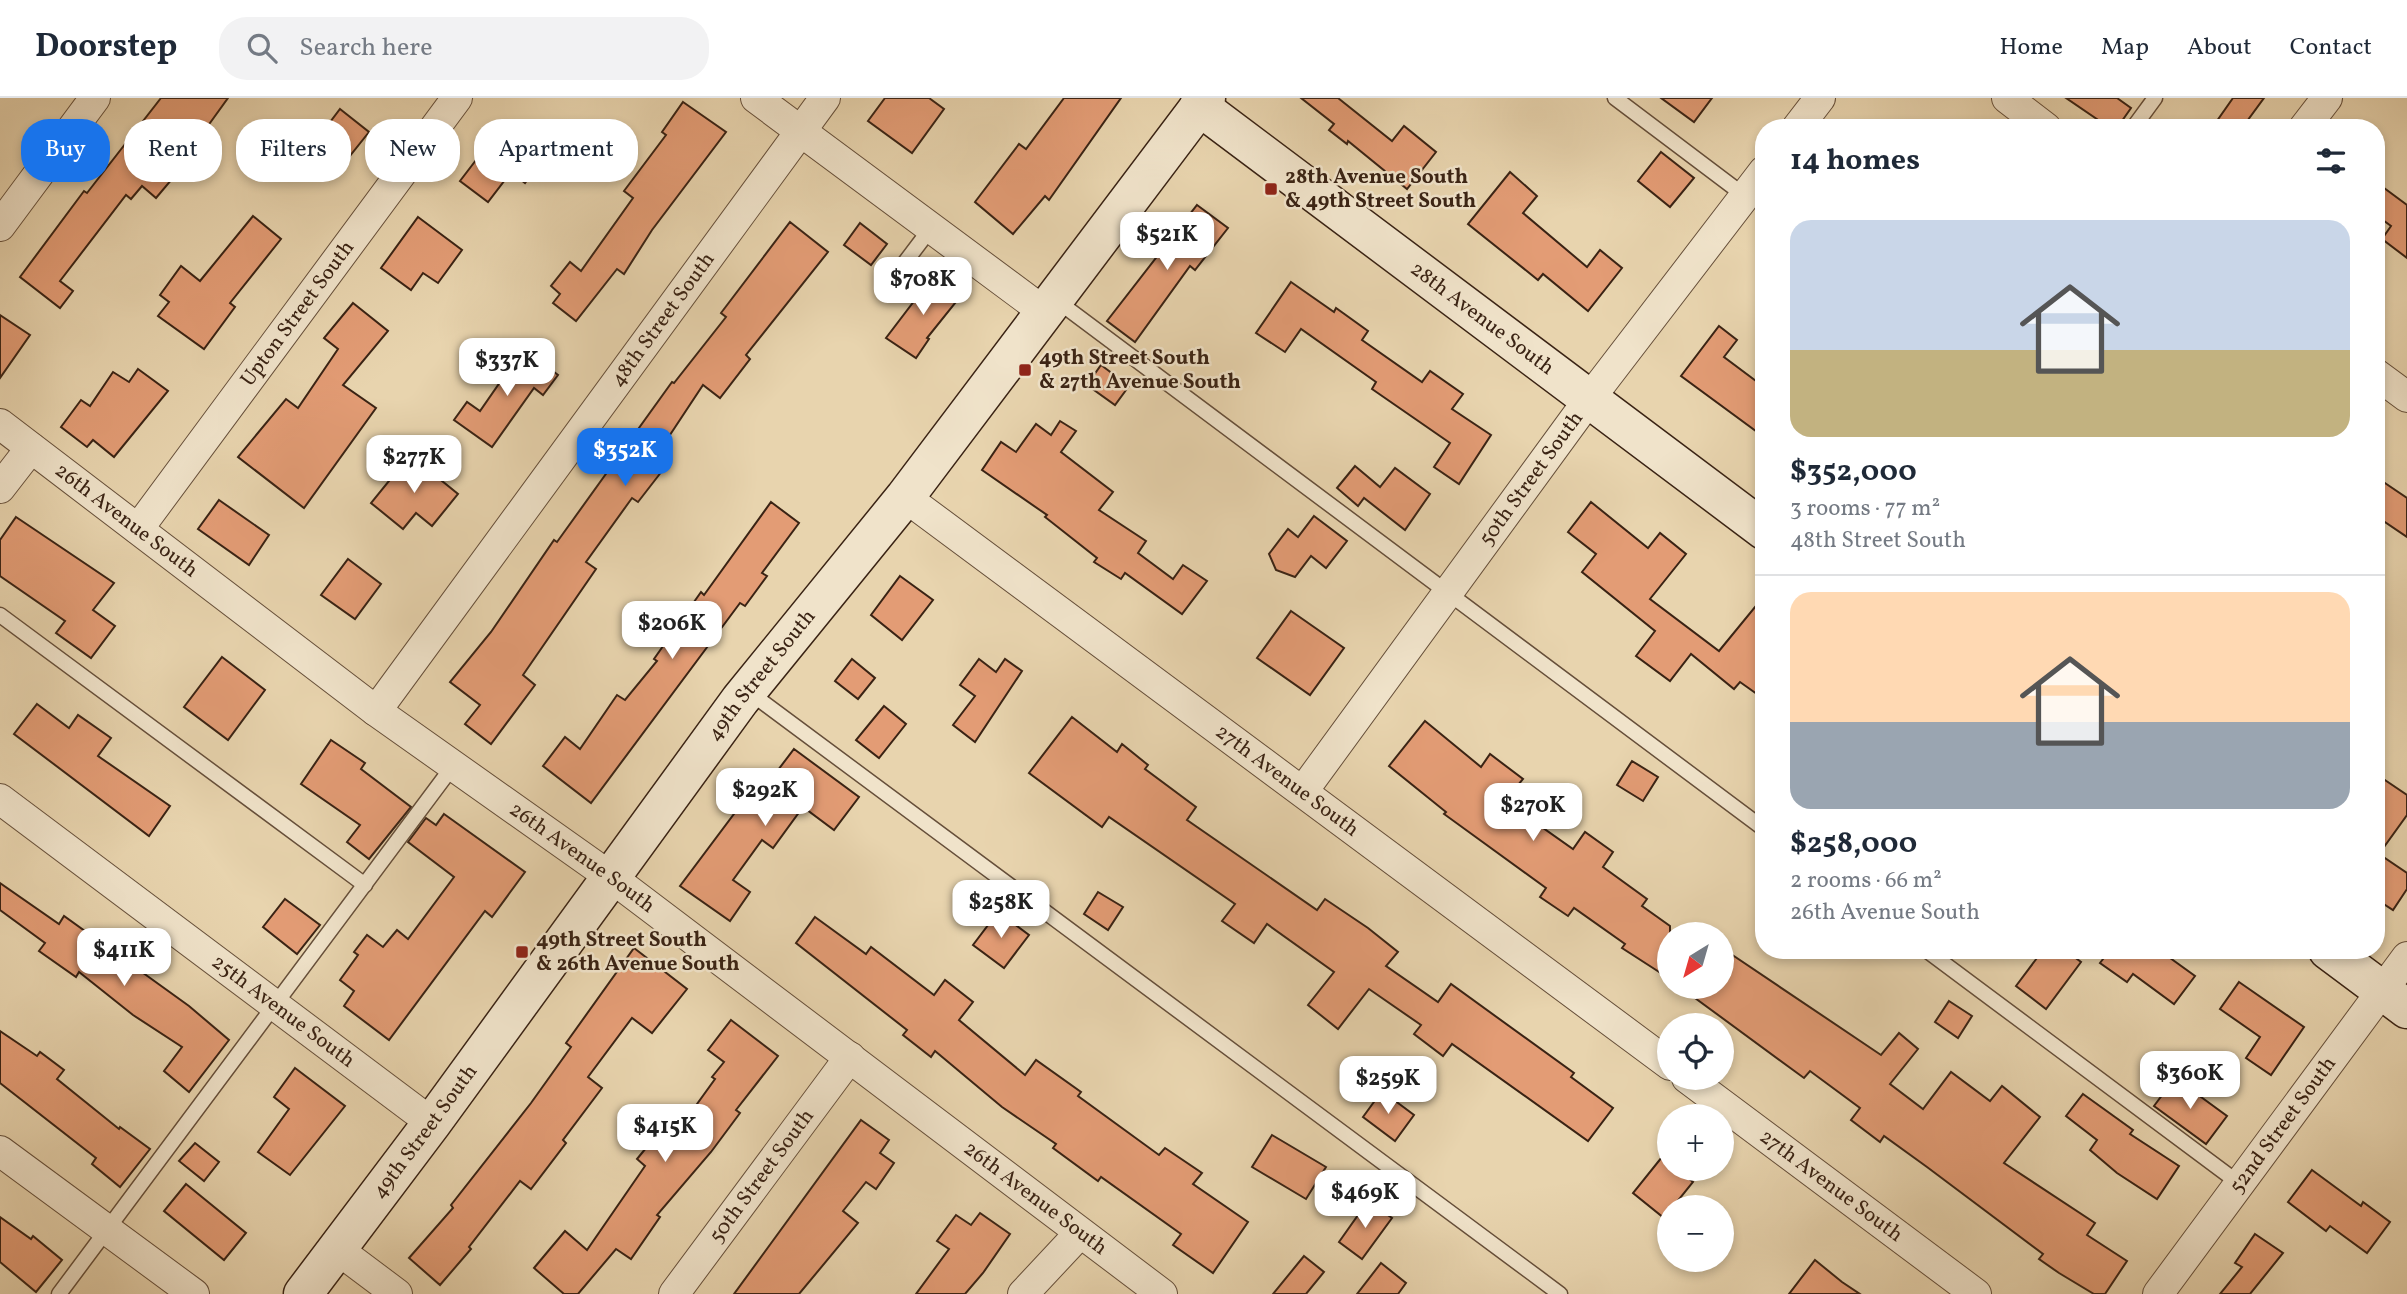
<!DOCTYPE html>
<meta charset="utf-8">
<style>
:root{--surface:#fff;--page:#f2f2f3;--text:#1f2937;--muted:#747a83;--line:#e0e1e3;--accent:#1a73e8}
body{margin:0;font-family:Vollkorn,serif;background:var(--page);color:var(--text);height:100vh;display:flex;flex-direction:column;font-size:26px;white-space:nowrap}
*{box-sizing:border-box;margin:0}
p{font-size:23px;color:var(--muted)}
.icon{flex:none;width:38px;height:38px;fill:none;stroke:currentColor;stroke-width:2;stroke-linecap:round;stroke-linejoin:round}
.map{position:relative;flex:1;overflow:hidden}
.drawer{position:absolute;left:1755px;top:21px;width:630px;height:840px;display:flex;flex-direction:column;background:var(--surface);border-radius:28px;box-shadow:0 4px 10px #0003}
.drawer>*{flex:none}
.hud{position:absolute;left:21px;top:21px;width:665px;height:63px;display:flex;gap:14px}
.needle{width:46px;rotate:217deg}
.controls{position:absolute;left:1657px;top:824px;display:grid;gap:14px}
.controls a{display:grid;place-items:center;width:77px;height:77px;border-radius:50%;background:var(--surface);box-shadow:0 4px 10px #0003;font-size:35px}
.price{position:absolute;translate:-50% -60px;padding:0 16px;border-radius:14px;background:#fff;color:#222;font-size:23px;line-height:46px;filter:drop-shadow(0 2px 4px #0008)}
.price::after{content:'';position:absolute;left:50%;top:42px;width:21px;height:16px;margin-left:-10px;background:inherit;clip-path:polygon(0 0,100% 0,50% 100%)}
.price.active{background:var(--accent);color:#fff}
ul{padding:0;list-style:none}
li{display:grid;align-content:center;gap:14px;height:371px;padding:0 35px}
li+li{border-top:2px solid var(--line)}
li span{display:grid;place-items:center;height:217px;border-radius:21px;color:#555}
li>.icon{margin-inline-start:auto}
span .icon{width:126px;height:126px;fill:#fffc;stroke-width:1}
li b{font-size:30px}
h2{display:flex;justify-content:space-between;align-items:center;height:84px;padding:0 35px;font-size:30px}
.tag{padding:0 24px;border-radius:28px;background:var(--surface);box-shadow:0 4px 10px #0003;font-size:24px;line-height:63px}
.tag.active{background:var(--accent);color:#fff}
header{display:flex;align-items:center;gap:42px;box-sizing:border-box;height:98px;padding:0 35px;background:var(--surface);border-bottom:2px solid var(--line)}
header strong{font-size:33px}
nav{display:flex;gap:38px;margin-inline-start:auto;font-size:24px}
.search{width:490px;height:63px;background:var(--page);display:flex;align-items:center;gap:18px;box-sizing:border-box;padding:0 24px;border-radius:28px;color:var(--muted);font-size:26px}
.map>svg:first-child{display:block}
.building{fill:#e39c75;stroke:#3a2314;stroke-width:2}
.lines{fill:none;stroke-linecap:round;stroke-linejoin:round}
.lane-casing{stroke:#664f3a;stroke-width:17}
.street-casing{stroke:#664f3a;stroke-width:32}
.secondary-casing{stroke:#3a2314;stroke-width:41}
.lane{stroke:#f0e3ca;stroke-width:14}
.street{stroke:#f0e3ca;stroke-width:30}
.secondary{stroke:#f0e3ca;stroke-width:38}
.poi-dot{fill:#8f2418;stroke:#f0e3ca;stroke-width:2.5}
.labels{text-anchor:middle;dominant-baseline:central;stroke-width:5;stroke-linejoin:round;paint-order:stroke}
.poi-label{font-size:21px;font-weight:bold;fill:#3a2314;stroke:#f0e3ca;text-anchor:start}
.street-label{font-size:21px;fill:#3a2314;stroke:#f0e3ca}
</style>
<header>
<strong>Doorstep</strong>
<div class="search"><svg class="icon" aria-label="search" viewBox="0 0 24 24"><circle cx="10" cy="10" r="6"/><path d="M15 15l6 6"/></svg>Search here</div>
<nav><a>Home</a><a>Map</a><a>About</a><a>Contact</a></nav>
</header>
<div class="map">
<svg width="2407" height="1196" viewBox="0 0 2407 1196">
<rect width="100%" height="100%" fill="#e8d4ae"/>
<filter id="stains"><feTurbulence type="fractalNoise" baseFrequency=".00286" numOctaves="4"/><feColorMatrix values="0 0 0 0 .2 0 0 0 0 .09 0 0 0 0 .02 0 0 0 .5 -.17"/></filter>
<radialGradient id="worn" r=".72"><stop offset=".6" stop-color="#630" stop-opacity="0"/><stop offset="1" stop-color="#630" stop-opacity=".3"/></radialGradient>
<g class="building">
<path d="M 161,0 L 228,0 L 197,43 L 185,35 L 163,62 L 178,74 L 156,100 L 142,88 L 131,101 L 126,97 L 60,183 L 73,193 L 60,210 L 20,179 L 84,93 L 87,95 Z"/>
<path d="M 885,0 L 929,0 L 944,11 L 912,55 L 868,23 Z"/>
<path d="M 1064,0 L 1121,0 L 1049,102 L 1045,98 L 1013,136 L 975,104 L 1019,46 L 1026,51 Z"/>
<path d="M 1301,0 L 1338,0 L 1392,43 L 1404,28 L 1436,54 L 1407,91 L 1348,43 L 1347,46 L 1329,32 L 1334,26 Z"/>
<path d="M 1661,0 L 1712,0 L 1694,24 Z"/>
<path d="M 2066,0 L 2117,0 L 2131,10 L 2117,30 L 2110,30 Z"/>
<path d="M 2233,0 L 2264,0 L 2242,30 L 2212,30 Z"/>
<path d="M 683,4 L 726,34 L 652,132 L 624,176 L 617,171 L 576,223 L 553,205 L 560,196 L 551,188 L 570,164 L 581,173 L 633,100 L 624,93 L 666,37 L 662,34 Z"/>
<path d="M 340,11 L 369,34 L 349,59 L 321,36 Z"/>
<path d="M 506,23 L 534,45 L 522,59 L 536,70 L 525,85 L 511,74 L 488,104 L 460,83 Z"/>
<path d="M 1661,54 L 1694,80 L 1670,109 L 1638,83 Z"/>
<path d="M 1510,74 L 1537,98 L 1523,115 L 1587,169 L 1600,152 L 1622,170 L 1588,213 L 1543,176 L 1538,182 L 1468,126 Z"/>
<path d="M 2376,84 L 2407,107 L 2407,160 L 2382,141 L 2391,128 L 2376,117 Z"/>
<path d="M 1197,107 L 1228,130 L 1195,172 L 1190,168 L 1135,244 L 1107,223 Z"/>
<path d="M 253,118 L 281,141 L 230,205 L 235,209 L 204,251 L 158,218 L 169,204 L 160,197 L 181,168 L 200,183 Z"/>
<path d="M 418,119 L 462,152 L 438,185 L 423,175 L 411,192 L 381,170 Z"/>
<path d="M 790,124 L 828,154 L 746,257 L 750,261 L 720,300 L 703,287 L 658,355 L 669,364 L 638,404 L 632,400 L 586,464 L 596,471 L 523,577 L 535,587 L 491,646 L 465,626 L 480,607 L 450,584 L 491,534 L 554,442 L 557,444 L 672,284 L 674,285 L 726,219 L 721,215 Z"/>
<path d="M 860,125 L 887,146 L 871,167 L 844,147 Z"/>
<path d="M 934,177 L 960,199 L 927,240 L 929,241 L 916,260 L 886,240 Z"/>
<path d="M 1291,184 L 1334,214 L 1336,210 L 1368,233 L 1362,242 L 1422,284 L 1430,273 L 1463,296 L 1452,311 L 1491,337 L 1459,386 L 1434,369 L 1450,345 L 1372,291 L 1376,284 L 1301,231 L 1285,254 L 1256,235 Z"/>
<path d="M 353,205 L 388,233 L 343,287 L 376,310 L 304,410 L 238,359 L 286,301 L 298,310 L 338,251 L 324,240 Z"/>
<path d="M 0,217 L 30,237 L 0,280 Z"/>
<path d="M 1719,228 L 1737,242 L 1724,259 L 1764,289 L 1764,339 L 1681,278 Z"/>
<path d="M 523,251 L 558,277 L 543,297 L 534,290 L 492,349 L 454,322 L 467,304 L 480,313 Z"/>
<path d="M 1101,267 L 1129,288 L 1115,307 L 1087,287 Z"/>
<path d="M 138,271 L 168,293 L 114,359 L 93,342 L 87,349 L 61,329 L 81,302 L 90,308 L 113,274 L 129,284 Z"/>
<path d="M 1060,323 L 1076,333 L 1061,354 L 1113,394 L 1099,412 L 1146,443 L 1138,455 L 1173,481 L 1183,467 L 1207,483 L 1182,516 L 1125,475 L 1121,481 L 1094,464 L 1097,460 L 1045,419 L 1047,417 L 982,372 L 1001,344 L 1016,354 L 1036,326 L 1051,337 Z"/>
<path d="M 410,357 L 458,396 L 432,428 L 416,415 L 403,431 L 371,405 Z"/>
<path d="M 1355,368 L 1380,389 L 1395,370 L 1430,396 L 1405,432 L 1364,400 L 1358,408 L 1337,390 Z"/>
<path d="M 2376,379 L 2407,400 L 2407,439 L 2376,418 Z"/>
<path d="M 219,402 L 269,437 L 249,467 L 198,431 Z"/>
<path d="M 771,404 L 799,425 L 762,475 L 767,478 L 745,508 L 740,505 L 591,705 L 543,668 L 565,639 L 580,651 L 617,597 L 625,602 L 657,563 L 654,561 L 701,494 L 704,497 Z"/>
<path d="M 1591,404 L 1648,450 L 1660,435 L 1686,456 L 1650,501 L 1719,553 L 1764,498 L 1764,601 L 1740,584 L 1734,591 L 1691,556 L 1670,583 L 1636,558 L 1655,533 L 1582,474 L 1596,456 L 1568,434 Z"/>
<path d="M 1314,418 L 1347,443 L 1326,470 L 1311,458 L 1295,479 L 1276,472 L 1269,456 L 1288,431 L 1298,439 Z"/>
<path d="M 16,419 L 114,485 L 93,512 L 115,528 L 91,560 L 56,535 L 65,523 L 0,478 L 0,442 Z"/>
<path d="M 348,461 L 381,486 L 355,521 L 321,497 Z"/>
<path d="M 900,478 L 933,502 L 902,542 L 871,517 Z"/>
<path d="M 1291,513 L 1344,550 L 1310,597 L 1257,560 Z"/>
<path d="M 222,559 L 265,592 L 228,642 L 184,609 Z"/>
<path d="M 852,561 L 875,580 L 858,601 L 835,583 Z"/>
<path d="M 979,561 L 996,574 L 1005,561 L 1022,573 L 975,644 L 953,627 L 975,598 L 960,587 Z"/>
<path d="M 37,606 L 69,630 L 78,617 L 111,640 L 98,658 L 170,708 L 149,738 L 14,636 Z"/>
<path d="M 884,608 L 906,626 L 879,660 L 856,642 Z"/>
<path d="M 1072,619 L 1117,654 L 1122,646 L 1148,667 L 1145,671 L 1196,709 L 1187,722 L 1317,812 L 1325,801 L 1368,830 L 1398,854 L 1386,868 L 1438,904 L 1451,886 L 1574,975 L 1571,979 L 1613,1010 L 1588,1043 L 1452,946 L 1443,958 L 1414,936 L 1421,927 L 1369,891 L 1338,931 L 1308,907 L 1334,874 L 1267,826 L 1254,845 L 1222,823 L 1235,806 L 1109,719 L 1102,729 L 1029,675 Z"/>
<path d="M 1425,623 L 1481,669 L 1490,656 L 1523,681 L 1505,703 L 1573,751 L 1585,734 L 1613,754 L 1603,769 L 1647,801 L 1642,808 L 1670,828 L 1670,881 L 1622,850 L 1625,846 L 1574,810 L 1568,818 L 1540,799 L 1546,790 L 1444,716 L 1446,714 L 1389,668 Z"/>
<path d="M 331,642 L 365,665 L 361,671 L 411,709 L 369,761 L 347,744 L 360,727 L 301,686 Z"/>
<path d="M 794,651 L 859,699 L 834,732 L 803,709 L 773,750 L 762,742 L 733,782 L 750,794 L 730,823 L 680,788 L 758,684 L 765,689 Z"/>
<path d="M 1632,663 L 1658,679 L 1643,703 L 1617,687 Z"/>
<path d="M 2376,676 L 2407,697 L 2407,717 L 2379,756 L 2407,775 L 2407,791 L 2393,812 L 2376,801 Z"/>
<path d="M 444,716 L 525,774 L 492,819 L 485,813 L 389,942 L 344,908 L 354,893 L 340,882 L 358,857 L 354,854 L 367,837 L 383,849 L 397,832 L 408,841 L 454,779 L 408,744 L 426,720 L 436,727 Z"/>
<path d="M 0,785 L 59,826 L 64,818 L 189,908 L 229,942 L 189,994 L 164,973 L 182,949 L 133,917 L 79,874 L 76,879 L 39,853 L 45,845 L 0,812 Z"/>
<path d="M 1098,794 L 1123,809 L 1108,832 L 1084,816 Z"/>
<path d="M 285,801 L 320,827 L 297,856 L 263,829 Z"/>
<path d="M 998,814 L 1029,837 L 1004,870 L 973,847 Z"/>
<path d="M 815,819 L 866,856 L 871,849 L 934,897 L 945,882 L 973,904 L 959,922 L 1025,977 L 1036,962 L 1081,994 L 1078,998 L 1159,1057 L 1165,1050 L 1202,1075 L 1193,1086 L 1248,1124 L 1213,1175 L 1173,1147 L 1181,1136 L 1101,1079 L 1098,1083 L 1053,1050 L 1056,1046 L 1002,1009 L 935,953 L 931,959 L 903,937 L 907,932 L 796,845 Z"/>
<path d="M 634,850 L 687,891 L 652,935 L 632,920 L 588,979 L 602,990 L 563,1042 L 566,1045 L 531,1091 L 520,1083 L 469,1149 L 471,1151 L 440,1187 L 409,1160 L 453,1110 L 451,1107 L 531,1005 L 571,949 L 566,945 Z"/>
<path d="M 1722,850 L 1881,957 L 1899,935 L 1918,951 L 1890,986 L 1923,1011 L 1951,974 L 1990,1003 L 2002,988 L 2040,1019 L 2004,1065 L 2095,1125 L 2087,1137 L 2127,1163 L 2105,1196 L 2094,1196 L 2059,1175 L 2039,1161 L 2043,1156 L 1927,1069 L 1884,1038 L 1880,1044 L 1851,1022 L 1860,1010 L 1810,973 L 1804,980 L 1680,889 L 1722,889 Z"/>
<path d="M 2043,852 L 2065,852 L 2081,864 L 2046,911 L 2016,888 Z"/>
<path d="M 2110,852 L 2159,852 L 2195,878 L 2174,906 L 2133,876 L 2127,884 L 2100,865 Z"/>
<path d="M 2239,884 L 2304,929 L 2271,977 L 2246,960 L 2260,939 L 2220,911 Z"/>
<path d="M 1949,903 L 1972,918 L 1958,940 L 1935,924 Z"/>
<path d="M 731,922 L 778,958 L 736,1012 L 740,1015 L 711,1054 L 657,1117 L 660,1119 L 631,1161 L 616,1151 L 578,1196 L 564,1196 L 534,1170 L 565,1133 L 587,1152 L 645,1068 L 637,1061 L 660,1033 L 671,1042 L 715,981 L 712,979 L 724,964 L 708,952 Z"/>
<path d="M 0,933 L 37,958 L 40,954 L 64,972 L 57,981 L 119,1031 L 120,1029 L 150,1051 L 120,1089 L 92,1066 L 96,1060 L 0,985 Z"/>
<path d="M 295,970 L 345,1008 L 290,1077 L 258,1054 L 289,1011 L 274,999 Z"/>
<path d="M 2175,980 L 2227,1018 L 2206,1046 L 2154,1008 Z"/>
<path d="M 1382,993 L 1414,1017 L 1395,1043 L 1363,1019 Z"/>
<path d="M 2083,996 L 2133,1032 L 2130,1036 L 2179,1068 L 2157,1101 L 2117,1075 L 2090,1052 L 2097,1042 L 2066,1018 Z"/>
<path d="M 861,1022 L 889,1042 L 880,1055 L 894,1065 L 876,1091 L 866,1084 L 843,1113 L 858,1125 L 799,1196 L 734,1196 Z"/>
<path d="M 1272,1037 L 1326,1069 L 1306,1101 L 1252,1069 Z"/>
<path d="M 195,1045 L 219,1064 L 204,1083 L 179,1063 Z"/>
<path d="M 1662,1059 L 1670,1065 L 1670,1071 L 1677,1071 L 1693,1084 L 1664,1120 L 1633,1095 Z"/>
<path d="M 2312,1072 L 2361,1108 L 2363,1104 L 2390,1124 L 2367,1155 L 2330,1128 L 2326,1133 L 2288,1104 Z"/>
<path d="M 186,1086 L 246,1135 L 224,1162 L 164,1113 Z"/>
<path d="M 1368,1103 L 1392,1120 L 1362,1161 L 1339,1144 Z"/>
<path d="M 980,1115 L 1010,1136 L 983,1175 L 965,1196 L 916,1196 L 949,1151 L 937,1143 L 956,1117 L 971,1127 Z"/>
<path d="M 0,1119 L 31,1141 L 33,1138 L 62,1162 L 36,1194 L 0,1164 Z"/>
<path d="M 2255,1136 L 2283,1155 L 2250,1196 L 2220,1196 L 2242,1169 L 2235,1165 Z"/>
<path d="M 1304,1158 L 1324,1174 L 1306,1196 L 1273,1196 Z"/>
<path d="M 1815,1162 L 1842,1184 L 1860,1196 L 1789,1196 Z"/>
<path d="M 1381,1165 L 1406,1185 L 1398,1196 L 1357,1196 Z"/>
</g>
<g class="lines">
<defs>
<g id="lane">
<path d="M 1615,0 L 1745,98"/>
<path d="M 2133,30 L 2155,0"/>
<path d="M 903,167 L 931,130"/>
<path d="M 1056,202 L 1764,731"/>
<path d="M 0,517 L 365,787"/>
<path d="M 749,594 L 1560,1196"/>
<path d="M 1926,852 L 2240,1086"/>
<path d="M 59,1196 L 453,668"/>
</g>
<g id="street">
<path d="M 756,0 L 1043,213"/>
<path d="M 2007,0 L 2046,30"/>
<path d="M 1797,30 L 1820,0"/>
<path d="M 2304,30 L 2327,0"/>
<path d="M 0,128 L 95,0"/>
<path d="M 2376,276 L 2407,299"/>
<path id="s1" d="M 0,326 L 376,613 L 612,780 L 1162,1196"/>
<path d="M 0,390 L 31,350"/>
<path id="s2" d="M 905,399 L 1670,967"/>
<path id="s3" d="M 138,431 L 457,0"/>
<path id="s4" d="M 376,613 L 825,0"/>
<path id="s5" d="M 1303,693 L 1590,300 L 1764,73"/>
<path id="s6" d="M 0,701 L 432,1025"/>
<path id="s7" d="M 1687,980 L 1976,1196"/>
<path d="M 0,1053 L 194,1196"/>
<path d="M 337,1151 L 397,1196"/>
<path id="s8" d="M 674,1196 L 850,959"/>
<path d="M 1023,1196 L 1080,1135"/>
<path id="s9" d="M 2158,1196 L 2407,859"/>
</g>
<g id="secondary">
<path id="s10" d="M 1199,8 L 1764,432"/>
<path d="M 2328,852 L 2407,911"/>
<path id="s11" d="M 303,1196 L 432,1025 L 740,602 L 905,399 L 1206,0"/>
</g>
</defs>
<use href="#lane" class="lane-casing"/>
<use href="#street" class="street-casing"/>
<use href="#secondary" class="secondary-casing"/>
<use href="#lane" class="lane"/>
<use href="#street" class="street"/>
<use href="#secondary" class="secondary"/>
</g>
<g class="poi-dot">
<rect x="1264" y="84" width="14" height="14" rx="3.5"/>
<rect x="1018" y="265" width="14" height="14" rx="3.5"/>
<rect x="515" y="847" width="14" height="14" rx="3.5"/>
</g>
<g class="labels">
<g class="poi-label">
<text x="1285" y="79">28th Avenue South<tspan x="1285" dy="24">&amp; 49th Street South</tspan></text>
<text x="1039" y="260">49th Street South<tspan x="1039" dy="24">&amp; 27th Avenue South</tspan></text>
<text x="536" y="842">49th Street South<tspan x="536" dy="24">&amp; 26th Avenue South</tspan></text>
</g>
<g class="street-label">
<text stroke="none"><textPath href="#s3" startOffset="268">Upton Street South</textPath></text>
<text stroke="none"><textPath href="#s10" startOffset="354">28th Avenue South</textPath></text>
<text stroke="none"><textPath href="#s4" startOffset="485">48th Street South</textPath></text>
<text stroke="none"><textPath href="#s5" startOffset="387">50th Street South</textPath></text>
<text stroke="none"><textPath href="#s1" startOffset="159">26th Avenue South</textPath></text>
<text stroke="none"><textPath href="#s11" startOffset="770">49th Street South</textPath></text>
<text stroke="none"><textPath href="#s2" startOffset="476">27th Avenue South</textPath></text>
<text stroke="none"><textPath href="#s1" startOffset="726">26th Avenue South</textPath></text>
<text stroke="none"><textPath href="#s6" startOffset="354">25th Avenue South</textPath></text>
<text stroke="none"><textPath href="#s9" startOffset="210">52nd Street South</textPath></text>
<text stroke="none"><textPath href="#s11" startOffset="203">49th Street South</textPath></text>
<text stroke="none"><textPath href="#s8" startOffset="147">50th Street South</textPath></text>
<text stroke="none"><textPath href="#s7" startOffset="180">27th Avenue South</textPath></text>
<text stroke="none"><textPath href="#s1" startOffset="1293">26th Avenue South</textPath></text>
</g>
</g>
<rect width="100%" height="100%" filter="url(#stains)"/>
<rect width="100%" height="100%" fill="url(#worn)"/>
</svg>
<div class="controls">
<a><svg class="needle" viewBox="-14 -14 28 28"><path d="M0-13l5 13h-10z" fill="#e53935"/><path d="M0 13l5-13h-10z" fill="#747a83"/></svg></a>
<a><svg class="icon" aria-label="locate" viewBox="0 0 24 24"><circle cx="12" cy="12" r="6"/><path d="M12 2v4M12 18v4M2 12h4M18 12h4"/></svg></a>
<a>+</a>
<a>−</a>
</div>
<b class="price" style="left:1167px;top:174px">$521K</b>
<b class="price" style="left:923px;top:219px">$708K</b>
<b class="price" style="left:507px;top:300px">$337K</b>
<b class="price active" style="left:625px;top:390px">$352K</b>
<b class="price" style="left:414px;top:397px">$277K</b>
<b class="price" style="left:672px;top:563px">$206K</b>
<b class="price" style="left:765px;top:730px">$292K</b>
<b class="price" style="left:1533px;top:745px">$270K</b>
<b class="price" style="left:1001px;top:842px">$258K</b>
<b class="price" style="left:124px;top:890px">$411K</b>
<b class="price" style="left:2190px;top:1013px">$360K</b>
<b class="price" style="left:1388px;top:1018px">$259K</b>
<b class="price" style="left:665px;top:1066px">$415K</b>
<b class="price" style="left:1365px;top:1132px">$469K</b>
<div class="hud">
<a class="tag active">Buy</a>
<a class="tag">Rent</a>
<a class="tag">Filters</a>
<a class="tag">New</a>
<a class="tag">Apartment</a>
</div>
<section class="drawer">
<h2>14 homes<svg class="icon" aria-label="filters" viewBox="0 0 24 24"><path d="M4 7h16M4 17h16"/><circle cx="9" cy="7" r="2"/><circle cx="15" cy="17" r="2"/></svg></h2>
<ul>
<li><span style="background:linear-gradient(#c9d6e8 60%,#c2b280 0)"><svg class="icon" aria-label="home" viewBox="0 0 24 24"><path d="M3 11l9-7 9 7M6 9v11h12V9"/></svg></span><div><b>$352,000</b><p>3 rooms · 77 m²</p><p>48th Street South</p></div></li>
<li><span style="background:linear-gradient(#ffd9b3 60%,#9aa5b1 0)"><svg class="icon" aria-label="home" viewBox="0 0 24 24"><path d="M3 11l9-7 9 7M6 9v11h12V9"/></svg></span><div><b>$258,000</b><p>2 rooms · 66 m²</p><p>26th Avenue South</p></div></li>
</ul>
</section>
</div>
